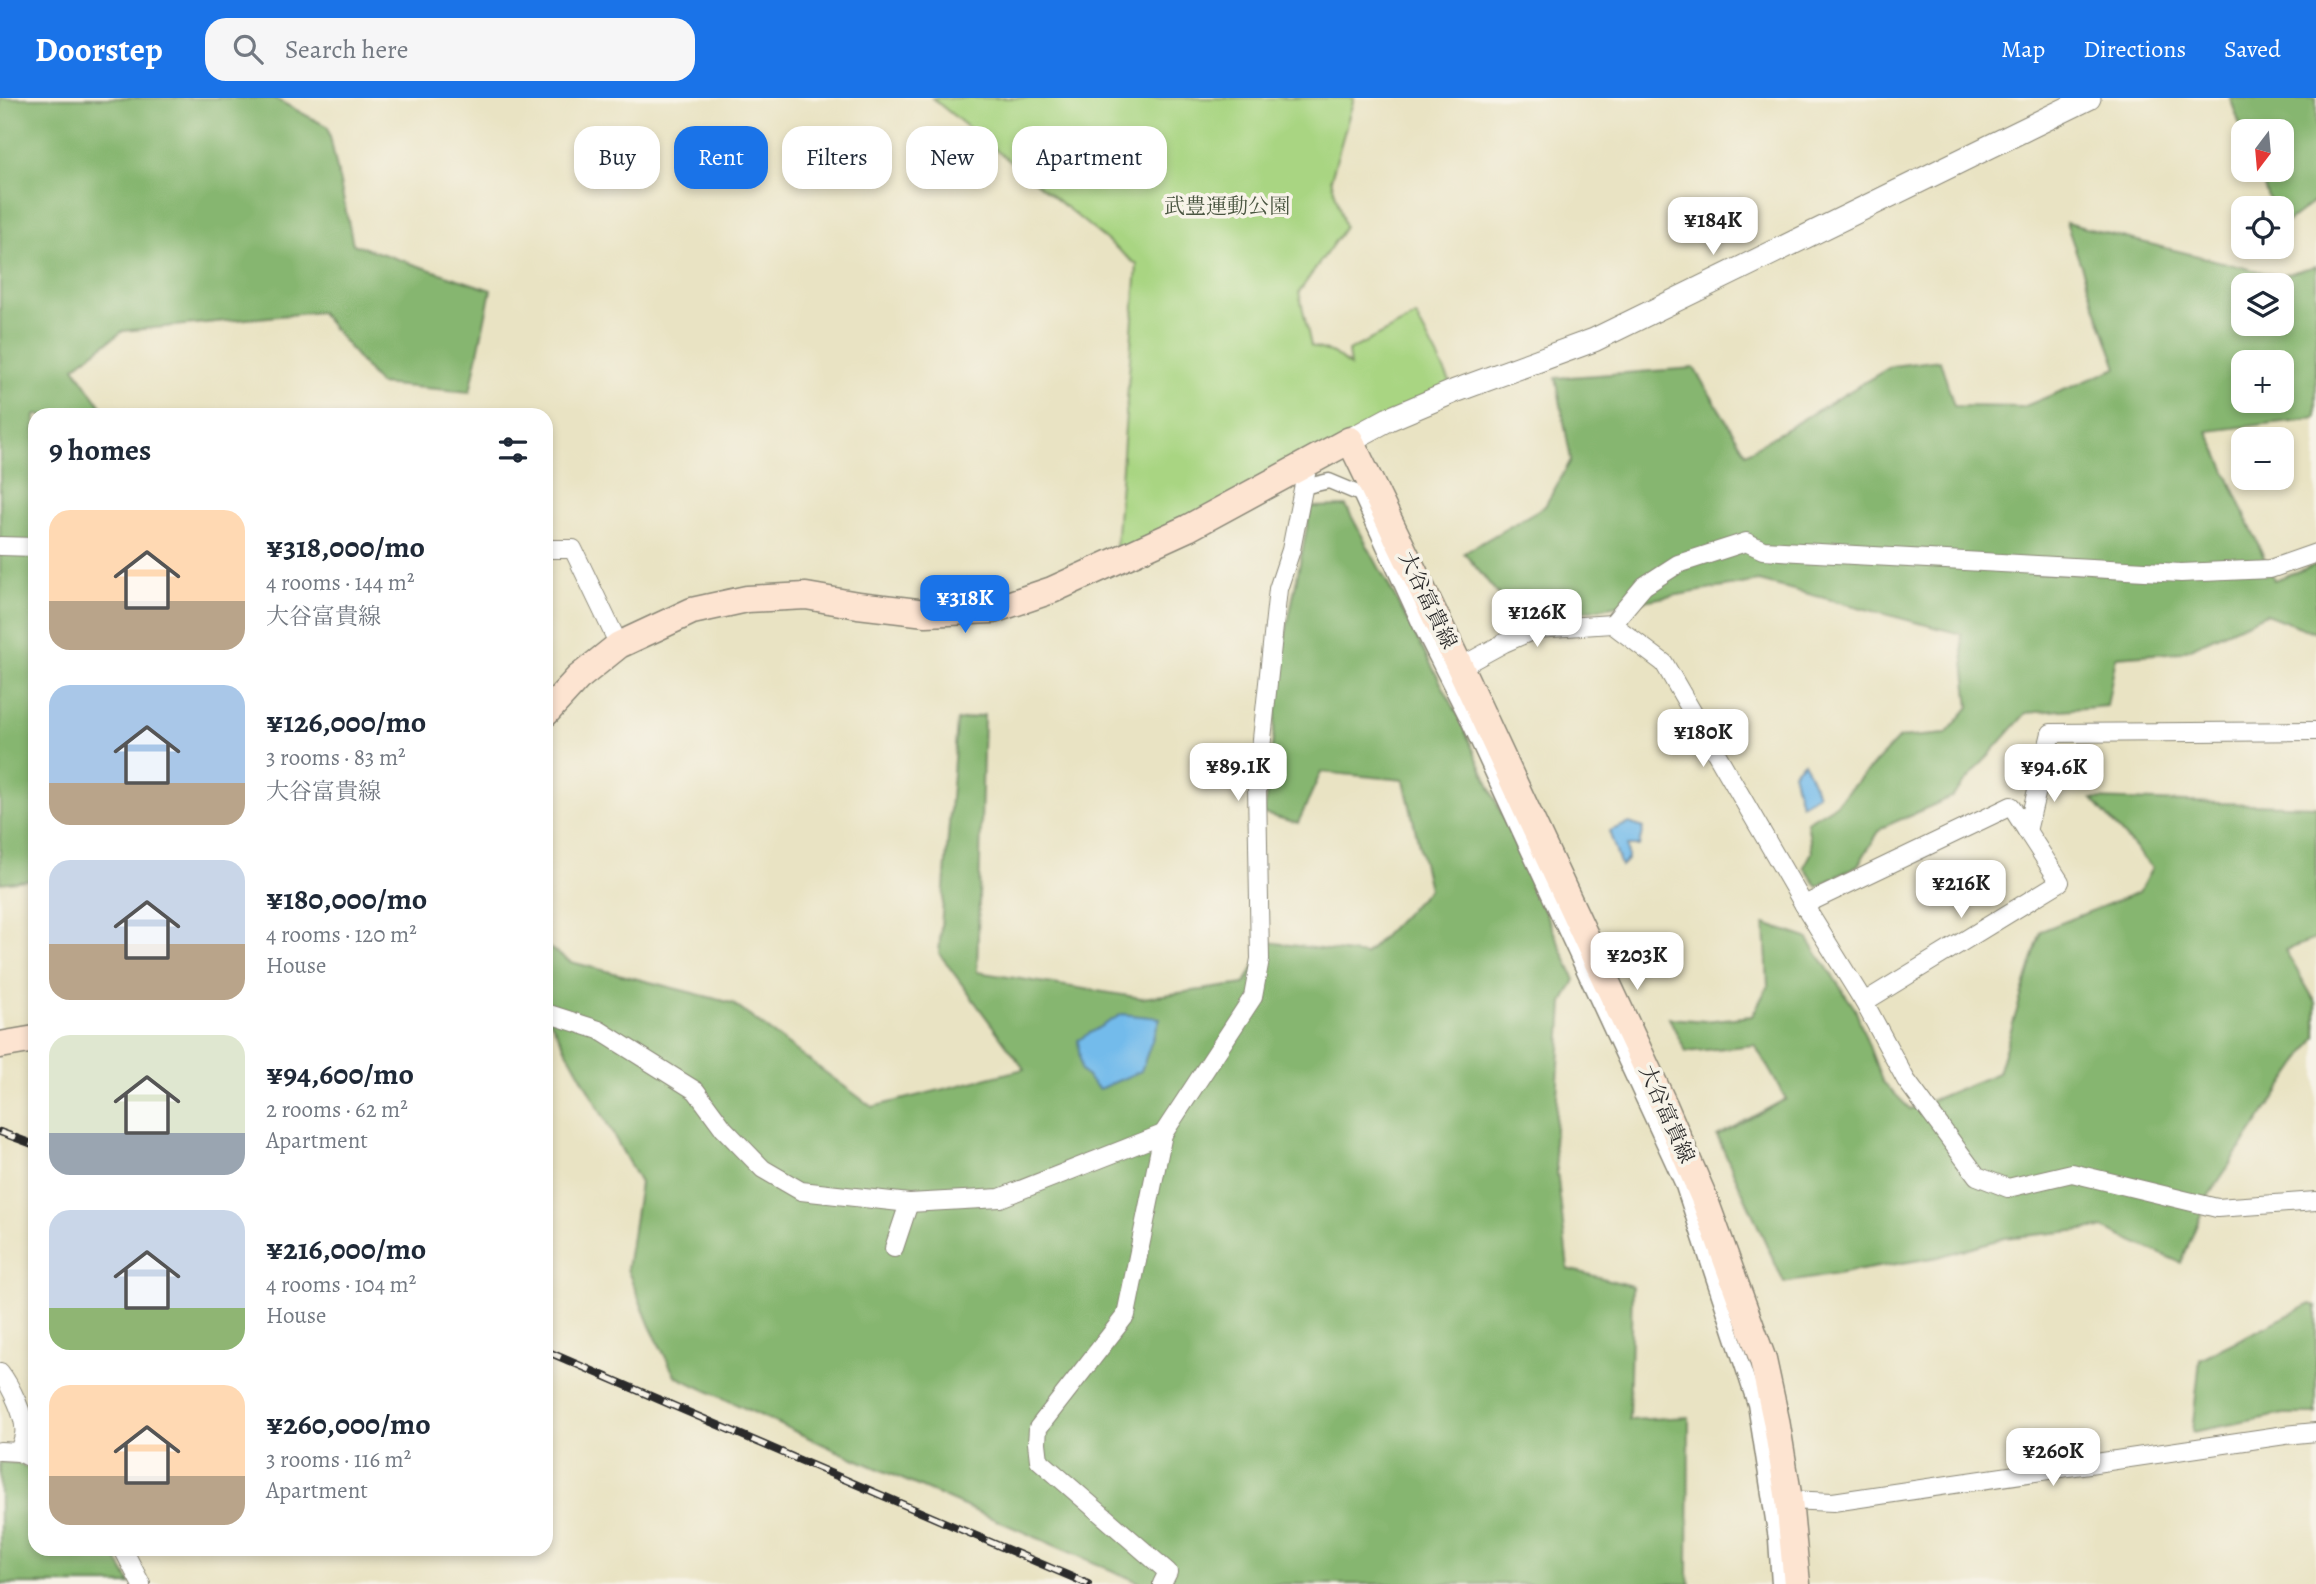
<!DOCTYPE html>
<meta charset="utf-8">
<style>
:root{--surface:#fff;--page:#f6f6f7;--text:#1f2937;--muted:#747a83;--accent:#1a73e8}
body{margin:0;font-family:Alegreya,"Noto Serif JP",serif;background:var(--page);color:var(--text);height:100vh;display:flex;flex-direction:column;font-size:26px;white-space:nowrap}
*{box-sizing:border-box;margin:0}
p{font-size:23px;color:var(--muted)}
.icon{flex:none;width:38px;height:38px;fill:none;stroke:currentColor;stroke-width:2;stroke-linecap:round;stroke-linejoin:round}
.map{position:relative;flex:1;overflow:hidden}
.sheet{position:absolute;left:28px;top:310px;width:525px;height:1148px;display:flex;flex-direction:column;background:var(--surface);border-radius:21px;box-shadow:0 4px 10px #0003}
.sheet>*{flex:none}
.top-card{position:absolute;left:574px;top:28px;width:665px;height:63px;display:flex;gap:14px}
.needle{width:46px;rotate:196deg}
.fabs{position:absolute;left:2231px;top:21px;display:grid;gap:14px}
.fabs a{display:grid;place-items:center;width:63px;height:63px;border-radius:14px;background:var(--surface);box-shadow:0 4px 10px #0003;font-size:35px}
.price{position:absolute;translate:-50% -60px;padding:0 16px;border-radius:14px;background:#fff;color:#222;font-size:23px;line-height:46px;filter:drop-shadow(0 2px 4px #0008)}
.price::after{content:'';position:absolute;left:50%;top:42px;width:21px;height:16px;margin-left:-10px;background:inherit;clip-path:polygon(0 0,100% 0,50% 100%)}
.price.selected{background:var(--accent);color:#fff}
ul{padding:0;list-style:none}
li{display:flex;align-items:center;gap:21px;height:175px;padding:0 21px}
li span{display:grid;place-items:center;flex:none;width:196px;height:140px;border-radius:21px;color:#555}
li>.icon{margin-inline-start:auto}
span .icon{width:84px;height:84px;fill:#fffc;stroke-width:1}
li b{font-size:30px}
h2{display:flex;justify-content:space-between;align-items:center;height:84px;padding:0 21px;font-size:30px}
.tag{padding:0 24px;border-radius:21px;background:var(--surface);box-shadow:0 4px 10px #0003;font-size:24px;line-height:63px}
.tag.selected{background:var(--accent);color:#fff}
header{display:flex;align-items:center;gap:42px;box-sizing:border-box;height:98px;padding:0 35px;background:var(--accent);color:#fff}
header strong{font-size:33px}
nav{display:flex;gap:38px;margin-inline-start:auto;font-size:24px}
.search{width:490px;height:63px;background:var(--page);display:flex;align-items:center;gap:18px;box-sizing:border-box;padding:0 24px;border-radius:21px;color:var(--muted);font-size:26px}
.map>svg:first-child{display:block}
.green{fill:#a9d582;stroke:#6a8056;stroke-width:2}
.forest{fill:#86b670;stroke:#58704e;stroke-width:2;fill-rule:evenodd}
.water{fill:#73bbeb;stroke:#4f738b;stroke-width:2}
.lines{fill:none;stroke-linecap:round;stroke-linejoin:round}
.pedestrian-casing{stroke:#8a8777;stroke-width:17}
.minor-casing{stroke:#8a8777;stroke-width:20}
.tertiary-casing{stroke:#8a8777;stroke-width:25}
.secondary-casing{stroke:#8a8777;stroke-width:29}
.pedestrian{stroke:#fff;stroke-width:14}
.minor{stroke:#fff;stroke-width:18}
.tertiary{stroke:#fff;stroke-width:23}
.secondary{stroke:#fde4d1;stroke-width:26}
.rail-casing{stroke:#2b2b2b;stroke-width:8}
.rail{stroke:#f7f3e8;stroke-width:5;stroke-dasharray:16;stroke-linecap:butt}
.labels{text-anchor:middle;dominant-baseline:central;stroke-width:7;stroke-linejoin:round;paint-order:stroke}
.park-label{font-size:21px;fill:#4a5641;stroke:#f7f3e8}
.street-label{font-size:21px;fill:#2b2b2b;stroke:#f7f3e8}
</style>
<header>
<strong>Doorstep</strong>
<div class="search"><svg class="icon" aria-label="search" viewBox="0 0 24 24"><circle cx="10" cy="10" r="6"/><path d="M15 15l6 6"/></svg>Search here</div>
<nav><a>Map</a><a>Directions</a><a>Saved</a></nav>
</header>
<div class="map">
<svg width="2316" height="1486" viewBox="0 0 2316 1486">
<rect width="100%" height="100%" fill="#f7f3e8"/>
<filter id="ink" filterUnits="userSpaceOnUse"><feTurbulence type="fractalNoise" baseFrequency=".0143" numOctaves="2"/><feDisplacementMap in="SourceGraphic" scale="14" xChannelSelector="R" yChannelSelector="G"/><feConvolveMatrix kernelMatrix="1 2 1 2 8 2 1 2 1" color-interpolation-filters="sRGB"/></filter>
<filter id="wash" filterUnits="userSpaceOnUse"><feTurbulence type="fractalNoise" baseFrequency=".00686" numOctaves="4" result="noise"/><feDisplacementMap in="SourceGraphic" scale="28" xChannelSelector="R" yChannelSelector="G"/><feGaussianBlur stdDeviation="1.57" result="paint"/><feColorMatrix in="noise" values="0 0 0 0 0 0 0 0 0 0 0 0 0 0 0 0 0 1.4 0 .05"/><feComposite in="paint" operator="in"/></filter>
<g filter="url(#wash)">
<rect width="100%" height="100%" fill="#e9e3c3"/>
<path class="green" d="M 932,0 L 1354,0 L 1331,81 L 1345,129 L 1299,194 L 1311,248 L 1333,255 L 1350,268 L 1348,253 L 1416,218 L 1455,293 L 1115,463 L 1137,167 Z"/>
<g class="forest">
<path d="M 0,0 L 274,0 L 328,29 L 353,146 L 491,192 L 470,294 L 379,286 L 320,214 L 123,233 L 74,269 L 107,317 L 35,317 L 35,781 L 0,785 Z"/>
<path d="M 2230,0 L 2316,0 L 2316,102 L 2282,128 L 2282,110 L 2272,110 L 2258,72 L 2282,72 L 2282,33 L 2244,33 L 2243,35 Z"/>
<path d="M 2066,125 L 2278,178 L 2316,168 L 2316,320 L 2208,333 L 2274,482 L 2316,467 L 2316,535 L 2266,516 L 2181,554 L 2116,559 L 2107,608 L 2026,615 L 1952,699 L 1881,730 L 1858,767 L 1818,789 L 1804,769 L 1812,754 L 1807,724 L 1835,707 L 1899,640 L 1946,636 L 1969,609 L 1961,536 L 1759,483 L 1521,524 L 1464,455 L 1545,408 L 1571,362 L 1556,280 L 1694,270 L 1746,355 L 1892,268 L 1940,262 L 1954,308 L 2023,309 L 2117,270 ZM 2244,187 L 2282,187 L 2282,226 L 2244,226 ZM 2244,264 L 2282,264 L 2282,303 L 2244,303 Z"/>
<path d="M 1346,408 L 1457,615 L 1575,882 L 1563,905 L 1554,1046 L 1568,1171 L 1632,1188 L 1629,1322 L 1689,1319 L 1688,1478 L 1691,1486 L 1143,1486 L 833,1351 L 675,1278 L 650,1228 L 627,1171 L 640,1085 L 546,915 L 546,848 L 571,864 L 732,905 L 872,1009 L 1024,971 L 939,855 L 957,623 L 984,617 L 977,874 L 1142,900 L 1244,886 L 1269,844 L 1365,857 L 1429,791 L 1404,682 L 1321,674 L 1298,725 L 1264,716 L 1285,540 L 1311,409 Z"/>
<path d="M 2092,701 L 2316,708 L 2316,841 L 2285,852 L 2316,905 L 2316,939 L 2209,1097 L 2181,1165 L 2103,1130 L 2004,1140 L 1938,1159 L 1784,1185 L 1717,1038 L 1786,1001 L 1755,947 L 1686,954 L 1669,920 L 1705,923 L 1752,918 L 1768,888 L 1765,826 L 1807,840 L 1855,911 L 1882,983 L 1910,1011 L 1998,975 L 2041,833 L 2139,794 L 2152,770 Z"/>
<path d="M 2311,1206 L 2316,1208 L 2316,1316 L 2284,1316 L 2192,1334 L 2200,1261 Z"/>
<path d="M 0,1364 L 17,1365 L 35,1373 L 35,1451 L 111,1451 L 131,1486 L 0,1486 Z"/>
</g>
<g class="water">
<path d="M 1804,664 L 1818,696 L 1801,706 L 1793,674 Z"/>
<path d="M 1629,725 L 1643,730 L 1639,748 L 1627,748 L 1628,761 L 1621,768 L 1609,733 Z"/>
<path d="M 1122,916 L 1160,920 L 1141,973 L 1099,991 L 1081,973 L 1078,942 Z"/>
</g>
</g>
<g filter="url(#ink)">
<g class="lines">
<defs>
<path id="pedestrian" d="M 1303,389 L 1329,383 L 1360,396 L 1421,529 L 1468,622 L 1682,1085 L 1755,1306 L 1776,1441 L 1779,1486"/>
<g id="minor">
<path d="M 0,448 L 35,449"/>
<path d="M 546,451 L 573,451 L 619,547"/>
<path d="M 1612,526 L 1644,488 L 1678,466 L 1746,444 L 1763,452 L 2181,475 L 2270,471 L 2316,455"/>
<path d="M 1460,569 L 1504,545 L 1536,531 L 1612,526 L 1664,565 L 1804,807 L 1864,904 L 1906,982 L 1977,1078 L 2008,1090 L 2072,1075 L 2217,1110 L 2316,1103"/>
<path d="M 1804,807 L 2011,708 L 2027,733 L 2051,635 L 2316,633"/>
<path d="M 1864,904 L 2060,784 L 2027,733"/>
<path d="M 546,915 L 599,932 L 696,993 L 724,1031 L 763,1071 L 801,1093 L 909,1105 L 1000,1100 L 1163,1036"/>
<path d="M 894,1150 L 909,1105"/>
<path d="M 0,1274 C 10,1287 27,1320 24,1337 C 23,1343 20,1349 19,1354"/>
<path d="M 0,1353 L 19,1354 L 35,1362"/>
<path d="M 1789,1402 L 1833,1404 L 2285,1337 L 2316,1334"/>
<path d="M 123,1451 L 141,1486"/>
<path d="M 1162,1486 L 1168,1474 L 1039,1362 L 1037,1345 L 1038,1330 L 1126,1217 L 1163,1036 L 1253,899 L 1260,861 L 1257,688 L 1278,491 L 1291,452 L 1308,366"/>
</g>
<path id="tertiary" d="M 1350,342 L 1389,321 L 1455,293 L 1594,242 L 2089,0"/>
<g id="secondary">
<path d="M 546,615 L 578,580 L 619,547 L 692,513 L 747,501 L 806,498 L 858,507 L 926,515 L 993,512 L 1052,492 L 1188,430 L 1350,342 L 1460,569 L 1664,1007 L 1704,1100 L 1763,1262 L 1776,1322 L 1789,1402 L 1797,1486"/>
<path d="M 0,947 L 35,941"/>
</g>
</defs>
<use href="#pedestrian" class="pedestrian-casing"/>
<use href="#minor" class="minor-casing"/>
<use href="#tertiary" class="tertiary-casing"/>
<use href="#secondary" class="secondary-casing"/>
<use href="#pedestrian" class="pedestrian"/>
<use href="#minor" class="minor"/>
<use href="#tertiary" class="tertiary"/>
<use href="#secondary" class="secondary"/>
<defs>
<g id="rail">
<path d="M 0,1034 L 35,1047"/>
<path d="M 546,1253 L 1088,1486"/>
</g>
</defs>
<use href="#rail" class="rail-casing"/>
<use href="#rail" class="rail"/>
</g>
</g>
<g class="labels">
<g class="park-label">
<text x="1227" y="108">武豊運動公園</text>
</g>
<g class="street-label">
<text transform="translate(1428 502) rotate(64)">大谷富貴線</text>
<text transform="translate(1667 1016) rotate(66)">大谷富貴線</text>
</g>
</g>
</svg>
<div class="fabs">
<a><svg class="needle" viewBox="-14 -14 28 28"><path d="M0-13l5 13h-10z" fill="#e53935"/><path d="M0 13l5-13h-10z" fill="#747a83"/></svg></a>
<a><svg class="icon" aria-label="locate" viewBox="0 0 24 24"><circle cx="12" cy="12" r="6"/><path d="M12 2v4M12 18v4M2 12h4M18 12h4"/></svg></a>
<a><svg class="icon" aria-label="layers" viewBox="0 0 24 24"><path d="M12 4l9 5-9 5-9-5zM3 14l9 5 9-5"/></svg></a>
<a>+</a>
<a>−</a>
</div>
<b class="price" style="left:1713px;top:159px">¥184K</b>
<b class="price selected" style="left:965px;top:537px">¥318K</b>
<b class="price" style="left:1537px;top:551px">¥126K</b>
<b class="price" style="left:1703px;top:671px">¥180K</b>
<b class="price" style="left:1238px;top:705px">¥89.1K</b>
<b class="price" style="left:2054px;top:706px">¥94.6K</b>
<b class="price" style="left:1961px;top:822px">¥216K</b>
<b class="price" style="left:1637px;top:894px">¥203K</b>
<b class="price" style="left:2053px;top:1390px">¥260K</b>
<div class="top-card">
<a class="tag">Buy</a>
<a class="tag selected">Rent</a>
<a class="tag">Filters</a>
<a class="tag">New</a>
<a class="tag">Apartment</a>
</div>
<section class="sheet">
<h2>9 homes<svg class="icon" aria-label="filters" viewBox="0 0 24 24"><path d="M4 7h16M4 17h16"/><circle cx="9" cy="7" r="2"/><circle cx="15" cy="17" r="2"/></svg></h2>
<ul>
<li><span style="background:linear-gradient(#ffd9b3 65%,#b9a48a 0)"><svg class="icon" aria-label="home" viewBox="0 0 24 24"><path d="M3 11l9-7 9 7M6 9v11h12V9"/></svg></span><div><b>¥318,000/mo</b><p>4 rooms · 144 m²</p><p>大谷富貴線</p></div></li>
<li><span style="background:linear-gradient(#a9c7e8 70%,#b9a48a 0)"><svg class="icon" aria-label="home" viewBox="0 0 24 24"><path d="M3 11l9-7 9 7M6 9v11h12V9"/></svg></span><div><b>¥126,000/mo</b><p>3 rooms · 83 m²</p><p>大谷富貴線</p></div></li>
<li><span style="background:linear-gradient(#c9d6e8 60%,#b9a48a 0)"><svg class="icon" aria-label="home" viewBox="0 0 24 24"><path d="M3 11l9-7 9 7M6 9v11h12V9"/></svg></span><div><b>¥180,000/mo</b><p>4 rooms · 120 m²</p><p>House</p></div></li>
<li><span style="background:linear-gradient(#dfe7d0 70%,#9aa5b1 0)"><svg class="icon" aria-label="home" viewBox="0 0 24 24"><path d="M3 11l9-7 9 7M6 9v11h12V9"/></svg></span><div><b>¥94,600/mo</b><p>2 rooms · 62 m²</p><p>Apartment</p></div></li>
<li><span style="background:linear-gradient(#c9d6e8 70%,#8fb573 0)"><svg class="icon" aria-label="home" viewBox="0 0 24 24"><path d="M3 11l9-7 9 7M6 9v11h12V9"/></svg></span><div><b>¥216,000/mo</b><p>4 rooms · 104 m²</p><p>House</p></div></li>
<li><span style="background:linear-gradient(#ffd9b3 65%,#b9a48a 0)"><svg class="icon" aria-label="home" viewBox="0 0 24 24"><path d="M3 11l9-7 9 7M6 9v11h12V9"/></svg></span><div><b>¥260,000/mo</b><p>3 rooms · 116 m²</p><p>Apartment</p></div></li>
</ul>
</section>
</div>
